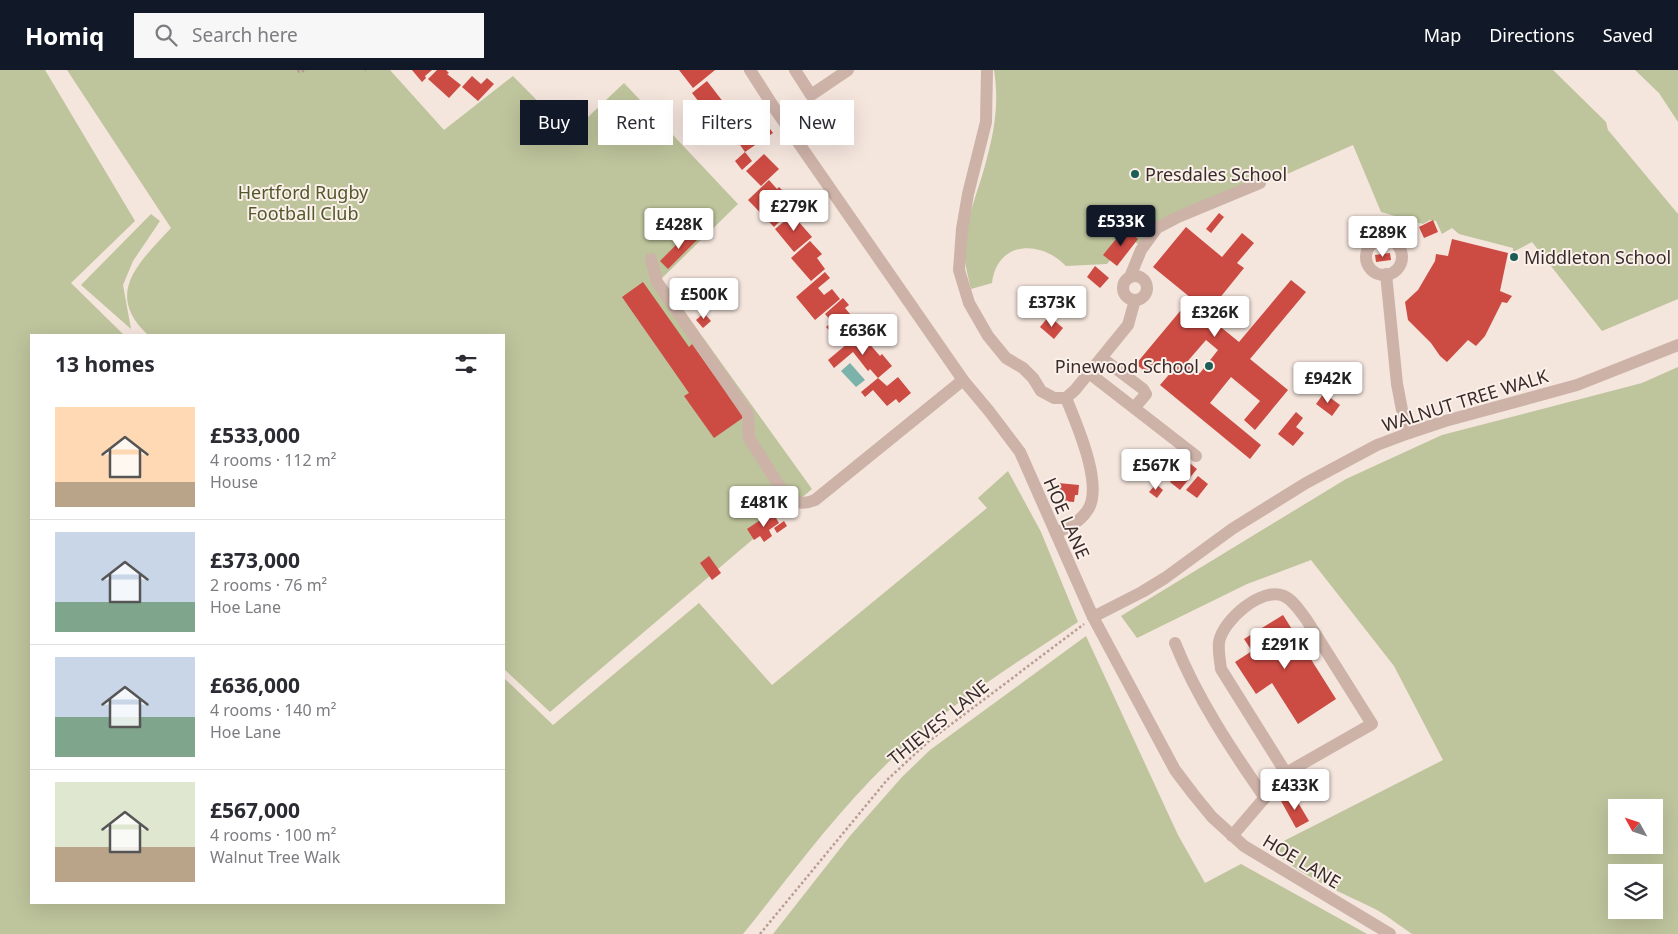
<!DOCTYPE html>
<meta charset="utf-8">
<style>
:root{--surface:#fff;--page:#f7f7f7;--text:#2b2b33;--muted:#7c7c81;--line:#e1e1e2;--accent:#111827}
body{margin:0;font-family:"Noto Sans",sans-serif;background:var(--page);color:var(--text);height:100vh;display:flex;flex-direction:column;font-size:19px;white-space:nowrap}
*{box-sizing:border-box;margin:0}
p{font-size:16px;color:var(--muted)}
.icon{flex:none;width:28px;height:28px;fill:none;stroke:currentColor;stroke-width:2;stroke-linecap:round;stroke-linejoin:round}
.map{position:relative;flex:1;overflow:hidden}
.panel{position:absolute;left:30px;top:264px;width:475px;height:570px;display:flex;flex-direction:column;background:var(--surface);border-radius:0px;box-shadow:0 5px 20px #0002}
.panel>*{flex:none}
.banner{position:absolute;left:520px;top:30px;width:475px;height:45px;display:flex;gap:10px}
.needle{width:32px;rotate:310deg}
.buttons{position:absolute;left:1608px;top:729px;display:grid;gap:10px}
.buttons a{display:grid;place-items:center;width:55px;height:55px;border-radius:0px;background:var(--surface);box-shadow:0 5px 20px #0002;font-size:25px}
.price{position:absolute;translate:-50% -42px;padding:0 11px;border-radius:5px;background:#fff;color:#222;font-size:16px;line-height:32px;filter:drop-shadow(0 1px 2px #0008)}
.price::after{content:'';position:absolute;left:50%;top:30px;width:15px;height:11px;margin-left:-8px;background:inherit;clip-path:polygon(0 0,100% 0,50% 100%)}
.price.current{background:var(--accent);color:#fff}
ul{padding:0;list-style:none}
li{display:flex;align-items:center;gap:15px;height:125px;padding:0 25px}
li+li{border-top:1px solid var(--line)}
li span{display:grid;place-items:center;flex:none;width:140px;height:100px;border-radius:0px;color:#555}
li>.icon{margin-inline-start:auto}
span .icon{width:60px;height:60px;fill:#fffc;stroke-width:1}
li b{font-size:21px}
h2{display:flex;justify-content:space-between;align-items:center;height:60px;padding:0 25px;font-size:21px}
.tag{padding:0 18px;border-radius:0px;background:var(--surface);box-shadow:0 5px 20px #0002;font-size:18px;line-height:45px}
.tag.current{background:var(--accent);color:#fff}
header{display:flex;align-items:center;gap:30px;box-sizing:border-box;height:70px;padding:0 25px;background:var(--accent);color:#fff}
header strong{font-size:24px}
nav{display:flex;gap:28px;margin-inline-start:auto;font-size:18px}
.search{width:350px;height:45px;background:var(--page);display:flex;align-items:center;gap:12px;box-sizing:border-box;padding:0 18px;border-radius:0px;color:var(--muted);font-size:19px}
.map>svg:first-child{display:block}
.green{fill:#bec49c;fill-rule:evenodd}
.water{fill:#7bb3ab}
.building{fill:#cc4b43;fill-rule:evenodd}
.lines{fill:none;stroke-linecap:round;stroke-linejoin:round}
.path{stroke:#b99c92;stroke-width:2.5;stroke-dasharray:2.5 2.5;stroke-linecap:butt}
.minor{stroke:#cdb2a8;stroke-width:12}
.poi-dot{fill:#1c5d56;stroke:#fbf0ea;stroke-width:2}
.labels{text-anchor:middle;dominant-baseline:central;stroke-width:4;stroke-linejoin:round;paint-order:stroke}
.poi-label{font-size:18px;fill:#392b29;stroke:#fbf0ea;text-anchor:start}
.park-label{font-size:18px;fill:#51592b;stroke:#fbf0ea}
.street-label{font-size:18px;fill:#392b29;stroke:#fbf0ea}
</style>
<header>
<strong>Homiq</strong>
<div class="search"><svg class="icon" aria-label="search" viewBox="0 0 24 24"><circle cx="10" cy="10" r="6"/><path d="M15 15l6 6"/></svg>Search here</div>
<nav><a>Map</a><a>Directions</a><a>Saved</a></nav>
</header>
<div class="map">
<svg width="1678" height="864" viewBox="0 0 1678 864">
<rect width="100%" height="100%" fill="#f4e5dd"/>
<g class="green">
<path d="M 0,0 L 45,0 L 135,151 L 71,213 L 124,265 L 31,265 L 31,832 L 504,832 L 504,608 L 553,655 L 699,533 L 772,615 L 987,438 L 978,428 L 1008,401 L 1041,462 L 1078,552 C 1016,593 953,632 898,683 C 840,737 793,802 743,864 L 0,864 Z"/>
<path d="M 67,0 L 390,0 L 444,60 L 513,6 L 570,64 L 624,13 L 738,134 L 661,209 L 812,419 L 550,642 L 504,599 L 504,265 L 148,265 C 103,223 140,192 171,158 Z"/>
<path d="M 994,0 L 1553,0 L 1606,52 L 1608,60 L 1678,144 L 1678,229 L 1602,261 L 1532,172 L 1513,182 L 1513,178 L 1459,164 L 1452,158 L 1442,164 L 1436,151 L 1430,150 L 1423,154 L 1381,142 L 1353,75 L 1166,157 L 1143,178 L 1129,167 L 1107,194 L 1066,196 C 1040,169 997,171 992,213 L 971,219 C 968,206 964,192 964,177 C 966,147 980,117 987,88 C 995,59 999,30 994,0 Z"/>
<path d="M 1635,0 L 1678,0 L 1678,52 L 1659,23 Z"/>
<path d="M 151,144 L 160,151 L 133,191 L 123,215 L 131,259 L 81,215 Z"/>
<path d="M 1678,297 L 1678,864 L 1412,864 C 1400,856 1389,847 1377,840 C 1350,826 1287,801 1272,777 L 1443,690 L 1394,596 L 1311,490 L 1247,514 L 1137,568 L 1121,546 L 1346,409 L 1442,365 L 1642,313 ZM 1616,738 L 1654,738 L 1654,775 L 1616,775 ZM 1616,802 L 1654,802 L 1654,840 L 1616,840 Z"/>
<path d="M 1086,566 L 1178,765 L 1205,813 L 1241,794 L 1367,864 L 773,864 L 850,766 L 902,707 L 930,680 Z"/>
</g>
<path class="water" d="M 850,293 L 865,310 L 856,317 L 841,301 Z"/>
<g class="building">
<path d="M 412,0 L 432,0 L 425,6 L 426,8 L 422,12 Z"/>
<path d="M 437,0 L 446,0 L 449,3 L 447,4 L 461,15 L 449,28 L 428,9 Z"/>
<path d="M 679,0 L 715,0 L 693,18 Z"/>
<path d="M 472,6 L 481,14 L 487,8 L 494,14 L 478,31 L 462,17 Z"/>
<path d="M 707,11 L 724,33 L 709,45 L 692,23 Z"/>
<path d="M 728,34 L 735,42 L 731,45 L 741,58 L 728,68 L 711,48 Z"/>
<path d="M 763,49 L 773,63 L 745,82 L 738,72 L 753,62 L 750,58 Z"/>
<path d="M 745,82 L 752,91 L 742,100 L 735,91 Z"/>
<path d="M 764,84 L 779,99 L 761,116 L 746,101 Z"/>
<path d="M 769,110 L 777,119 L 779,117 L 787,125 L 781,131 L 790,141 L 774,157 L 748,130 Z"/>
<path d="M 798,140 L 803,146 L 798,151 L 812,167 L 794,182 L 775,159 Z"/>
<path d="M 1219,143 L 1224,147 L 1211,163 L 1206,159 Z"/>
<path d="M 1433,150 L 1438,162 L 1424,168 L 1419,157 Z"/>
<path d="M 1186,157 L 1222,187 L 1242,163 L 1254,173 L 1237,193 L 1244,198 L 1206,245 L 1239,272 L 1291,210 L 1306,222 L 1250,289 L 1288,320 L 1255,360 L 1244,350 L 1260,331 L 1231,307 L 1210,333 L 1261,375 L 1250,389 L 1160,315 L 1173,300 L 1161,291 L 1149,305 L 1136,294 L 1191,228 L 1153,197 ZM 1206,270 L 1218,280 L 1200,303 L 1187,292 Z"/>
<path d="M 1125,158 L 1138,169 L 1117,196 L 1103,185 Z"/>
<path d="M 690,161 L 698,169 L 668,199 L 660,191 Z"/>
<path d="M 1452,169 L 1508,183 L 1500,221 L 1512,226 L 1507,233 L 1502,232 L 1485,266 L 1476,276 L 1468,270 L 1447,292 L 1440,286 L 1431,273 L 1408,250 L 1405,232 L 1418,220 L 1435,191 L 1436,184 L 1448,186 Z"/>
<path d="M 810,171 L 822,184 L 817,188 L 825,199 L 811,211 L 791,188 Z"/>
<path d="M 1390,183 L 1391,190 L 1376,192 L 1375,185 Z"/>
<path d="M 1095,196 L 1109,208 L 1100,218 L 1087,207 Z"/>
<path d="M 825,202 L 830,208 L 818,218 L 824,225 L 832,219 L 840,229 L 815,250 L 796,227 Z"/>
<path d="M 643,212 L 689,277 L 692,274 L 714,305 L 747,345 L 714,368 L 684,326 L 689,323 L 622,227 Z"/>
<path d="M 843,228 L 849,235 L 845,238 L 861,257 L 854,262 L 850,258 L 837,269 L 826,257 L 832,252 L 825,244 Z"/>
<path d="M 704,243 L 711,251 L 703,258 L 696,250 Z"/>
<path d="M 1049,246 L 1063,258 L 1054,269 L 1040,257 Z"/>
<path d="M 860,263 L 880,286 L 882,284 L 892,296 L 878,308 L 870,299 L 868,301 L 853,282 L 834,298 L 828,290 Z"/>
<path d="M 898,307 L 911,323 L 899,333 L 896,329 L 887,336 L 873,320 L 865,327 L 861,322 L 878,308 L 887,316 Z"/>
<path d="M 1324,323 L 1340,335 L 1332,346 L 1316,334 Z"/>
<path d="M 1296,342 L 1303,348 L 1296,357 L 1304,363 L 1293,376 L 1278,364 Z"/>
<path d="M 1187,391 L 1197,399 L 1180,420 L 1170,412 Z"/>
<path d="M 1198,406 L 1208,414 L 1197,428 L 1186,420 Z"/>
<path d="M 1058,413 L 1079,415 L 1078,425 L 1075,425 L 1074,432 L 1062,431 L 1063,424 L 1057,423 Z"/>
<path d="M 1156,414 L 1163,420 L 1157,428 L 1149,422 Z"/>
<path d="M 772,442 L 779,453 L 769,460 L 772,466 L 764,472 L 760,466 L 754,470 L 747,459 Z"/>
<path d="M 784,451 L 787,456 L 777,463 L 774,458 Z"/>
<path d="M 709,486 L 721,503 L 712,510 L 700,493 Z"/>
<path d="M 1283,545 L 1336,629 L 1298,654 L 1272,613 L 1256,624 L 1235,592 L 1252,581 L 1244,569 Z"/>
<path d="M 1293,724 L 1309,751 L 1296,758 L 1281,731 Z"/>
</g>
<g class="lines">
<g class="path">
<path d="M 298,0 L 299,2 L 307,0"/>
<path d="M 365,0 L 366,0"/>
<path d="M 760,864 L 887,710 L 929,671 L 1084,554"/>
</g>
<g class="minor">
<path d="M 750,0 L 775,39 L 963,310 L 989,341 L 1020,382 L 1093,547 L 1175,700 L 1194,725 L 1212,747 L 1244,776 L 1390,864"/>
<path d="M 795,0 L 811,25 L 848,0"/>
<path d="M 987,0 L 986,52 L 968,124 L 962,159 L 959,200 L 969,233 L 988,266 L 1006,288 L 1023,298 L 1033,308 L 1041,321 L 1054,328 L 1066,328 L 1075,320 L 1128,255 L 1135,230"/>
<circle cx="1384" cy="187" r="18"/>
<path d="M 651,189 L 657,212 L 748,344 L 749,368 L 785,425 C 795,433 803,435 815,430 L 963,310"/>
<path d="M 1386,204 L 1397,314 L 1403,345 L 1409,363"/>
<circle cx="1135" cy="218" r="12"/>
<path d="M 1130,207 L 1141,180 L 1157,158 L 1178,147 L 1260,113"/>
<path d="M 1102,288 L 1143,319 L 1146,324 L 1135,337"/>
<path d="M 1089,303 L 1196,386"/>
<path d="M 1056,463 C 1068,457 1079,453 1087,441 C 1105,417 1076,353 1066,328"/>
<path d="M 1093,547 L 1142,522 L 1165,508 L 1232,459 L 1306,413 L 1377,375 L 1409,363 L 1445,351 L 1577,315 L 1678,275"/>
<path d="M 1175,573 C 1197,628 1231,679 1265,728"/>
<path d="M 1232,766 L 1286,703 L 1221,599 C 1220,590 1218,581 1219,572 C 1223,550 1262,516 1284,526 C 1293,530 1300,541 1306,549 L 1372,654 L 1286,703"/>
</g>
</g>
<g class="poi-dot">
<circle cx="1135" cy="104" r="5"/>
<circle cx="1514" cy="187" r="5"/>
<circle cx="1209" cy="296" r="5"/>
</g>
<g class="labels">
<g class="poi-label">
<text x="1145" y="104">Presdales School</text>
<text x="1524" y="187">Middleton School</text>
<text x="1199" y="296" text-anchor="end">Pinewood School</text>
</g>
<g class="park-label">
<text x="303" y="122">Hertford Rugby<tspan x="303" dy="21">Football Club</tspan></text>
</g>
<g class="street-label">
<text transform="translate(1465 330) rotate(-17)">WALNUT TREE WALK</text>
<text transform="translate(1067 448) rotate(66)">HOE LANE</text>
<text transform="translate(938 652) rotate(-39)">THIEVES' LANE</text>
<text transform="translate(1302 791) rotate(31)">HOE LANE</text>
</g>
</g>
</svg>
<div class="buttons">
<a><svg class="needle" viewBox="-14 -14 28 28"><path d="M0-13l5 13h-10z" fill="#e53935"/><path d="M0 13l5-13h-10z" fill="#7c7c81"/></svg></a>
<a><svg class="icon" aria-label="layers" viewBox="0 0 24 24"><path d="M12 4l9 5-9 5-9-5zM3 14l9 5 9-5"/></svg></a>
</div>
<b class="price" style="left:794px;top:162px">£279K</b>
<b class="price current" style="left:1121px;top:177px">£533K</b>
<b class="price" style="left:679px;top:180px">£428K</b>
<b class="price" style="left:1383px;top:188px">£289K</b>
<b class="price" style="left:704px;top:250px">£500K</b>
<b class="price" style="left:1052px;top:258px">£373K</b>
<b class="price" style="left:1215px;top:268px">£326K</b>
<b class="price" style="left:863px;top:286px">£636K</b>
<b class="price" style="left:1328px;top:334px">£942K</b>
<b class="price" style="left:1156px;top:421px">£567K</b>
<b class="price" style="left:764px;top:458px">£481K</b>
<b class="price" style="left:1285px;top:600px">£291K</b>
<b class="price" style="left:1295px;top:741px">£433K</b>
<div class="banner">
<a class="tag current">Buy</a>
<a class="tag">Rent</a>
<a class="tag">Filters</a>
<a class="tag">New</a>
</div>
<section class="panel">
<h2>13 homes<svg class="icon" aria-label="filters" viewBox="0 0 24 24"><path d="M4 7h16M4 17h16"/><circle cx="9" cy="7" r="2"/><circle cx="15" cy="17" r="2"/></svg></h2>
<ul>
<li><span style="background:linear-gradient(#ffd9b3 75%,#b9a48a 0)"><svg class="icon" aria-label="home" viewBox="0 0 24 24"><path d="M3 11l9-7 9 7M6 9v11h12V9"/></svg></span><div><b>£533,000</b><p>4 rooms · 112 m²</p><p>House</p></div></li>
<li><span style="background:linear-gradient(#c9d6e8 70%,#7fa58c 0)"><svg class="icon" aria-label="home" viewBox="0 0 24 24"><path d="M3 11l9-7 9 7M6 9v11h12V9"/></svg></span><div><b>£373,000</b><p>2 rooms · 76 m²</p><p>Hoe Lane</p></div></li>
<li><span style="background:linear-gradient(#c9d6e8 60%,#7fa58c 0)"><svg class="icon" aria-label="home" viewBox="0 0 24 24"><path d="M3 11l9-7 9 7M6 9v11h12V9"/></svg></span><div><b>£636,000</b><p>4 rooms · 140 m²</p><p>Hoe Lane</p></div></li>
<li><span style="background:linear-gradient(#dfe7d0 65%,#b9a48a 0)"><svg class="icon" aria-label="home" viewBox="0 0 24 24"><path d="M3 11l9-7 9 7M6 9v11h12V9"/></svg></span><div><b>£567,000</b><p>4 rooms · 100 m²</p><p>Walnut Tree Walk</p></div></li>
</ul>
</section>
</div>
